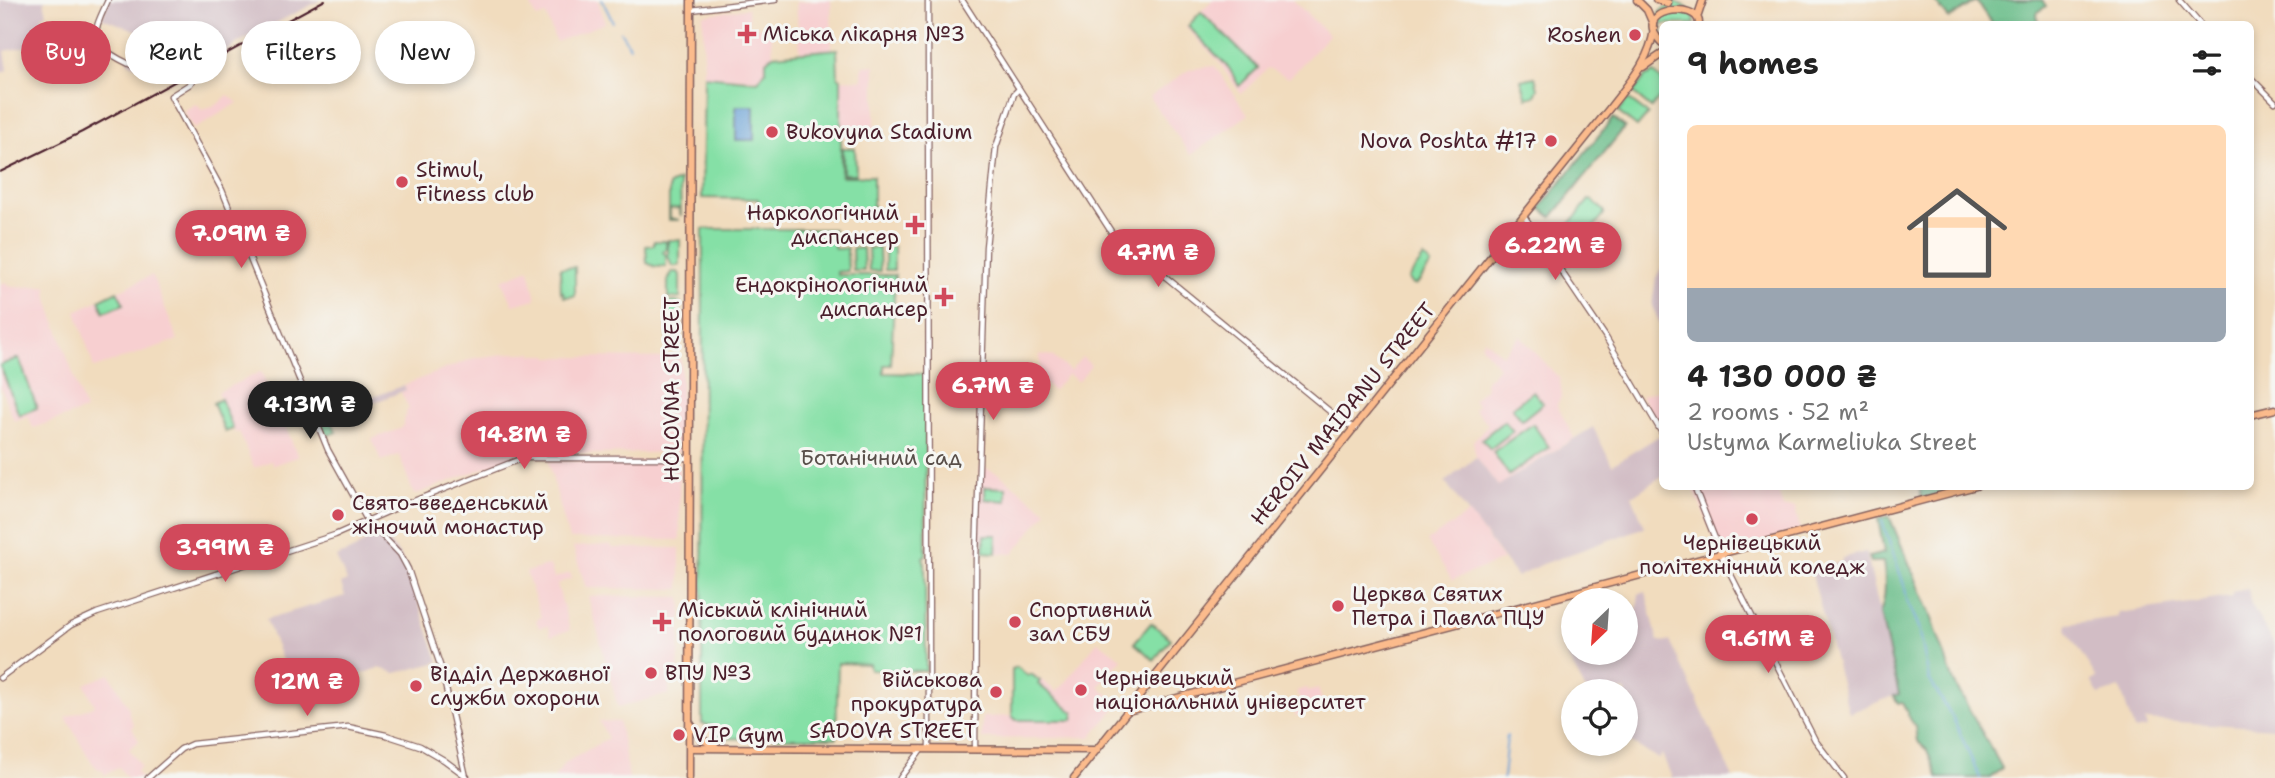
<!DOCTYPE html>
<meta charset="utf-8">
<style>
:root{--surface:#fff;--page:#f2f2f2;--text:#222;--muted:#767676;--line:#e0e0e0;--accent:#d1495b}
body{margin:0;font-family:"Shantell Sans",sans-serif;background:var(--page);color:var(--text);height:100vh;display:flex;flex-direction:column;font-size:26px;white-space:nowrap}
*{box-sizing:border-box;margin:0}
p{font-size:23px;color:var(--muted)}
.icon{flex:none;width:38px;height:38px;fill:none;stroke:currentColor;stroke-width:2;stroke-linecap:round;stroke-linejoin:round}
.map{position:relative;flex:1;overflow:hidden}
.drawer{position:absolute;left:1659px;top:21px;width:595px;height:469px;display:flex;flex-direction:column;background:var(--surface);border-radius:10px;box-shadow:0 4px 10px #0003}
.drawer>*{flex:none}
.guide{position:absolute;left:21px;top:21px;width:665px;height:63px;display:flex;gap:14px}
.needle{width:46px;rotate:205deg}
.fabs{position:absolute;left:1561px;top:588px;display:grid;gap:14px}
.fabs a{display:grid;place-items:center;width:77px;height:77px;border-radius:50%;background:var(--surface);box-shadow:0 4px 10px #0003;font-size:35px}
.price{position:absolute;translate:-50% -60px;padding:0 16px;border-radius:24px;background:var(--accent);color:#fff;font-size:23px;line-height:46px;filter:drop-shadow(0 2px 4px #0008)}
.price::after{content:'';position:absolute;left:50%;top:42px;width:21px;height:16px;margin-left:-10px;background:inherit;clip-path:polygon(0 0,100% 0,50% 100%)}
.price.active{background:#222;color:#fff}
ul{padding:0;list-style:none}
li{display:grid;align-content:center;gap:14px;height:371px;padding:0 28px}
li+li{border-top:2px solid var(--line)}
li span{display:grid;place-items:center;height:217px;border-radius:10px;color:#555}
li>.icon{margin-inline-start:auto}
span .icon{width:126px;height:126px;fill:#fffc;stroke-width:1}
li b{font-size:30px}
h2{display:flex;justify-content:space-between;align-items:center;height:84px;padding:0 28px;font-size:30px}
.pill{padding:0 24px;border-radius:32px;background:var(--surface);box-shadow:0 4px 10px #0003;font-size:24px;line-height:63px}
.pill.active{background:var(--accent);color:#fff}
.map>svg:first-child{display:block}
.built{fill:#f7cfd0}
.industrial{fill:#d2bdc5}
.green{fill:#85e0a6;stroke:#688068;stroke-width:2}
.forest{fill:#6cbe8b;stroke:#5b6e5b;stroke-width:2}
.water{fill:#68a0d6;stroke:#596080;stroke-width:2}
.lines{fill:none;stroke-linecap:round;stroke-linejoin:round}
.stream{stroke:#68a0d6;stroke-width:2}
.minor-casing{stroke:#84615e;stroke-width:7}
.major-casing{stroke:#84615e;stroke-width:9}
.minor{stroke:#fff;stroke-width:4.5}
.major{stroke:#fbbb8c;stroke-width:6}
.rail{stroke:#4a1f2b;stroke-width:2}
.poi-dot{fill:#d1495b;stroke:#f6f6f2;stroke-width:2.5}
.labels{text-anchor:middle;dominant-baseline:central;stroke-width:6;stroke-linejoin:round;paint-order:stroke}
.poi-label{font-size:21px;fill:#4a1f2b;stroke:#f6f6f2;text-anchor:start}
.street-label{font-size:21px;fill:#4a1f2b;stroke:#f6f6f2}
.park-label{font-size:21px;fill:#594f4a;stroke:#f6f6f2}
</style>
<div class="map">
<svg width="2275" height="778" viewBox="0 0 2275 778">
<rect width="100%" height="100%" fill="#f6f6f2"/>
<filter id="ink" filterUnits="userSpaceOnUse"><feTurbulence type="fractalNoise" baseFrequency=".0143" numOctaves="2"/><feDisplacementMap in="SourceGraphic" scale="14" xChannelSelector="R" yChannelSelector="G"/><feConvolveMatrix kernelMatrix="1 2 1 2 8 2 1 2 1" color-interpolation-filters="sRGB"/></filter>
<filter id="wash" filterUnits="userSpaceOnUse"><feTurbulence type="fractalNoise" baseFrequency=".00686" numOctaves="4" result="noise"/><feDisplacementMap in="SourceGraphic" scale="28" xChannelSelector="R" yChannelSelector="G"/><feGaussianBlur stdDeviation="1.57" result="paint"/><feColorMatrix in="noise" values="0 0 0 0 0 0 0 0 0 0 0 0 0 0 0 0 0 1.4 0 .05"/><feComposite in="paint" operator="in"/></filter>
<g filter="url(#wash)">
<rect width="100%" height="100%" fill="#f1dcbe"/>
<g class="built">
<path d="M 528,0 L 598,0 L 605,23 L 556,42 L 546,15 L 537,18 Z"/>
<path d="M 815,0 L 831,0 L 832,50 L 800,51 L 796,2 Z"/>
<path d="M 1212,0 L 1293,0 L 1329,35 L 1289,78 L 1268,68 L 1241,94 L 1218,61 L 1186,27 Z"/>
<path d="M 748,8 L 749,27 L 771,28 L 773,55 L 766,61 L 766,70 L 760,79 L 704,76 L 703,15 Z"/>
<path d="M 875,65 L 875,137 L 841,137 L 841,79 L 862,80 L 862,66 Z"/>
<path d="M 1215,66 L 1248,115 L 1191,155 L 1149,97 L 1190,69 Z"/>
<path d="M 228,95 L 238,103 L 236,104 L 194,129 L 183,111 L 196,104 L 202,110 L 218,104 Z"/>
<path d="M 529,269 L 536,299 L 513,305 L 502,280 Z"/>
<path d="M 152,275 L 178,340 L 94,368 L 76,311 Z"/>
<path d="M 6,282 L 9,286 L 20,287 L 47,286 L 48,299 L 85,410 L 33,428 L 28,416 L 14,421 L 0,386 L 0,284 Z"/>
<path d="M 1520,336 L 1560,379 L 1562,395 L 1557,405 L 1574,438 L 1498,486 L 1476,457 L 1473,441 L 1488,424 L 1474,409 L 1478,406 L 1473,400 L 1486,388 L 1485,382 L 1499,367 L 1481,346 L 1484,339 L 1502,355 Z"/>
<path d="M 513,353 L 533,353 L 533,355 L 548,355 L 549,357 L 681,358 L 681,452 L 597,454 L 540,451 L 521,454 L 414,495 L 399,455 L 381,461 L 372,439 L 402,428 L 407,410 L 409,409 L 401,392 L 406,389 L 404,385 L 474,358 Z"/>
<path d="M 1040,354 L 1052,356 L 1070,371 L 1082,357 L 1091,365 L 1078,382 L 1068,374 L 1053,391 L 1039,379 Z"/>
<path d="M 260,372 L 262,373 L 274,401 L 270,403 L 277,422 L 283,420 L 298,457 L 273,465 L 271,461 L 254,468 L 239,432 L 235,433 L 218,392 Z"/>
<path d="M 1662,389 L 1662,434 L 1641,396 Z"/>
<path d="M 548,461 L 679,461 L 680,540 L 569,539 Z"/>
<path d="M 980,466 L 999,474 L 1047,511 L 1013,554 L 977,553 Z"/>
<path d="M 1693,487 L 1777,487 L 1783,508 L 1795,507 L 1800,530 L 1721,555 Z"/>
<path d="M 1469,513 L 1503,560 L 1452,580 L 1427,541 Z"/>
<path d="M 611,545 L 612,548 L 680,548 L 680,589 L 586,588 L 573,547 Z"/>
<path d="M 550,565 L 554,578 L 570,573 L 572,578 L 557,584 L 570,630 L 551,636 L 548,626 L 539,628 L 536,620 L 541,617 L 526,572 Z"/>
<path d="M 588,596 L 680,597 L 682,602 L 678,669 L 680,678 L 669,680 L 669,694 L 618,707 Z"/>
<path d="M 1098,641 L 1122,659 L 1099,686 L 1119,704 L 1091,737 L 982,739 L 982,717 L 1012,716 L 1032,673 L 1057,692 Z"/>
<path d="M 110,674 L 129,708 L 129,715 L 134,725 L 132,727 L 139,741 L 129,749 L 141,766 L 136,772 L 141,778 L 127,778 L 119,767 L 105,775 L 102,770 L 97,768 L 90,760 L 66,717 L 95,706 L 85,684 Z"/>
<path d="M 1307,688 L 1309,691 L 1318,688 L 1324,707 L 1296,716 L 1291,703 L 1300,700 L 1296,691 Z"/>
<path d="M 599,721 L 619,722 L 629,778 L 554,778 L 565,763 L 608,738 Z"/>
</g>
<g class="industrial">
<path d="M 0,0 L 47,0 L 44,1 L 47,14 L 42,15 L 47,43 L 5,51 L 8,70 L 0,72 Z"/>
<path d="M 109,0 L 321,0 L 241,41 L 195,71 L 181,62 L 162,69 L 142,68 L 127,62 L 138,43 L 135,41 L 138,31 L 102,18 Z"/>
<path d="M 1661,268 L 1662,269 L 1662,328 L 1652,306 L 1656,278 Z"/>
<path d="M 404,385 L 406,390 L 360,408 L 358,403 Z"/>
<path d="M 1593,427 L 1612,465 L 1662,434 L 1662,476 L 1632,496 L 1645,527 L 1543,564 L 1517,577 L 1445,482 L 1476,457 L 1498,486 Z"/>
<path d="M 379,531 L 399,554 L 407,569 L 439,662 L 396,673 L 379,668 L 296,696 L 266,619 L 345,596 L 341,584 L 347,581 L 336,557 L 355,549 Z"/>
<path d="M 1866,552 L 1899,694 L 1849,713 L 1811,571 L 1842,562 L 1842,558 Z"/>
<path d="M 2248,589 L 2251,604 L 2275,646 L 2275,728 L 2145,720 L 2147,728 L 2134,730 L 2120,688 L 2099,695 L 2091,681 L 2097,678 L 2066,630 L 2067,624 L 2118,617 L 2118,613 L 2232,597 L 2232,592 Z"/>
<path d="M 1646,592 L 1658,642 L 1670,641 L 1733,778 L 1672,778 L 1662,754 L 1659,759 L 1626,740 L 1626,691 L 1586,691 L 1564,650 L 1573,644 L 1573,653 L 1626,653 L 1626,620 L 1636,616 L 1639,593 Z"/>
</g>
<g class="green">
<path d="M 1676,3 C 1688,6 1694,12 1695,24 L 1662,24 L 1662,38 C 1650,23 1657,7 1676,3 Z"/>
<path d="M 1201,12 L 1258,68 L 1239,86 L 1229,68 L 1188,26 Z"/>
<path d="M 837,49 L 838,77 L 841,79 L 841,176 L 873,176 L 873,210 L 789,209 L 759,212 L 758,199 L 702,198 L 704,76 L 758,81 L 766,70 L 766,61 L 773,55 Z"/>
<path d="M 1654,73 L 1662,80 L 1662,97 L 1661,96 L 1651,108 L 1633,93 L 1645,77 Z"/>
<path d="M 1535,77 L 1538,88 L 1535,96 L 1527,98 L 1521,80 Z"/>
<path d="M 1628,99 L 1648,114 L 1637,127 L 1618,112 Z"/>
<path d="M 843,148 L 855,148 L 856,174 L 843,174 Z"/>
<path d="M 680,180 L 681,216 L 679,208 L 670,209 L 670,218 L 679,220 L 669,220 L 669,185 Z"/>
<path d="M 1589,200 L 1593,201 L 1604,211 L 1604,214 L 1585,238 L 1570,224 Z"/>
<path d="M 703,229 L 834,229 L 834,247 L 836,249 L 847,248 L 848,271 L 837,272 L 837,275 L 895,275 L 891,365 L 884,365 L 884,373 L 925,374 L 926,555 L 923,557 L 925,564 L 926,671 L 870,670 L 869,664 L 838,663 L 836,738 L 773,738 L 767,734 L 760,739 L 721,738 L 716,735 L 712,726 L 702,724 Z"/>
<path d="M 668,240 L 680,240 L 680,264 L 678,266 L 672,266 L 668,256 Z"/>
<path d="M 654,241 L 666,241 L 666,249 L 663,252 L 666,255 L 666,266 L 656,267 L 647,263 L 646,246 L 654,245 Z"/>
<rect x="885" y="247" width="9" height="23"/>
<path d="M 863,248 L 864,271 L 853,271 L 852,249 Z"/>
<path d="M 868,248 L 879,248 L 880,271 L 869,271 Z"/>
<path d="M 1424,257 L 1431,265 L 1417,284 L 1412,285 L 1408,279 Z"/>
<path d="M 575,267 L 575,296 L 564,297 L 563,292 L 561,293 L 560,268 Z"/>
<path d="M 672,272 L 678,272 L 680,275 L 680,298 L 668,298 L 668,281 Z"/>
<path d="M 117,291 L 124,304 L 104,312 L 99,300 Z"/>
<rect x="668" y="302" width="12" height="40"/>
<path d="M 19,358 L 37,408 L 19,415 L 0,365 Z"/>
<path d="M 1533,391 L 1543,403 L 1522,420 L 1512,408 Z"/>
<path d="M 221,399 L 233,429 L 225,432 L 213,403 Z"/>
<path d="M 329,414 L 336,432 L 326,436 L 320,420 Z"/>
<path d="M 1504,421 L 1513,431 L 1490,449 L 1482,439 Z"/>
<path d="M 1533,424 L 1549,447 L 1509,475 L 1493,452 Z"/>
<path d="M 985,487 L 1006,488 L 1006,501 L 985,499 Z"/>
<path d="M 985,535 L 997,535 L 996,553 L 984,552 Z"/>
<path d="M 1151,623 L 1171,639 L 1154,660 L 1134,643 Z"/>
<path d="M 1017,667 L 1028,676 L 1031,674 L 1040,681 L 1038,684 L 1074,713 L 1073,720 L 1016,720 L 1012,716 L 1012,669 Z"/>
</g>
<g class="forest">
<path d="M 1934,0 L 2042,0 L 2046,6 L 2037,13 L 2038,24 L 1992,24 L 1976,1 L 1949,19 Z"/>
<path d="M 1613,118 L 1625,127 L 1552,217 L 1540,208 Z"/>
<path d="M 1920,486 L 1968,487 L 1922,499 Z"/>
<path d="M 1889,516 L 1929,610 L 1954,682 L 2002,768 L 1990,778 L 1938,778 L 1927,750 L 1917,741 L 1915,727 L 1902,703 L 1898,703 L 1894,696 L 1899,694 L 1880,613 C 1886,598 1886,578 1883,562 L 1871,562 L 1869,557 L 1884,553 L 1878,519 Z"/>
</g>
<rect class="water" x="736" y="106" width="18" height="34"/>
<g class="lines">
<g class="stream">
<path d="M 602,0 L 613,22"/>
<path d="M 620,31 L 630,47"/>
<path d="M 1882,521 L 1905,588 L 1907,600 L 1919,627 L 1929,679 L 1953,718 L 1980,778"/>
<path d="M 1503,778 L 1507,736"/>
</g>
</g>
</g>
<g filter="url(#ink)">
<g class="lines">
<defs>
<g id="minor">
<path d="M 108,0 C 104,10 94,27 96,37 C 98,51 138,71 152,70 C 161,69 170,64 179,61 L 197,73 L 190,84 L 171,96 L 173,100 L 222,190 L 328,450 L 367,520 L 400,554 L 408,569 L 442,671 L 466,777"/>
<path d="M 928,0 L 929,749"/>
<path d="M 962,0 L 1112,233 L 1344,423 L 1356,428"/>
<path d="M 2179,0 L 2200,24"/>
<path d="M 691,10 L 775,0"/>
<path d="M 2250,77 L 2275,102"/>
<path d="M 1524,216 L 1605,336 L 1662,433"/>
<path d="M 1694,486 L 1724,561 L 1815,740 L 1844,778"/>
<path d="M 0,678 L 71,625 L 97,613 L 335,535 L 396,508 L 523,458 L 688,458"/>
<path d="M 975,748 L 976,559 L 986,247 L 996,147 L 1014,94 L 1019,89"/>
<path d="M 148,778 L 181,749 L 192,744 L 348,727 L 386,735 L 420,746 L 444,760 L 467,777"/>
<path d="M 900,778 L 922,749"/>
</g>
<g id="major">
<path d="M 1637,0 L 1647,10 L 1653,24"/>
<path d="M 1656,0 L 1668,3"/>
<path d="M 1698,15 L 1703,0"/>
<path d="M 1662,43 C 1627,8 1700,0 1699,24"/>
<path d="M 1643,67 L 1662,54"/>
<path d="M 2250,415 L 2275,409"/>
<path d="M 1128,711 L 1976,486"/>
<path d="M 690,723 L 701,739 L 715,746"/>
<path d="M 690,748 L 1096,750"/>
<path d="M 689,778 L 691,0"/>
<path d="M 1074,778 L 1609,109 C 1628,84 1650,61 1654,29"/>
</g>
</defs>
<use href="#minor" class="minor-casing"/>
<use href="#major" class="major-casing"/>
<use href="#minor" class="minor"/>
<use href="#major" class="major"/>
<path class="rail" d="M 0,172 L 82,132 L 325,0"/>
</g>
</g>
<g class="poi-dot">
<path d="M743.5 23.5h7v7h7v7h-7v7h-7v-7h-7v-7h7z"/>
<circle cx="1635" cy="35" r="7"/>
<circle cx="772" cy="132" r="7"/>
<circle cx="1551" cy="141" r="7"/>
<circle cx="402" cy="182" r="7"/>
<path d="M911.5 214.5h7v7h7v7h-7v7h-7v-7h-7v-7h7z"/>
<path d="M940.5 286.5h7v7h7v7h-7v7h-7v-7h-7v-7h7z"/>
<circle cx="338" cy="515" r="7"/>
<circle cx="1752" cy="519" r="7"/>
<circle cx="1338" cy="606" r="7"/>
<path d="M658.5 611.5h7v7h7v7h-7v7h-7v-7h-7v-7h7z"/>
<circle cx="1015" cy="622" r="7"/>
<circle cx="651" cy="673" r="7"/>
<circle cx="416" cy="686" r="7"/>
<circle cx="1081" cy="690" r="7"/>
<circle cx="996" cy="692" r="7"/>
<circle cx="679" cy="735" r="7"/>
</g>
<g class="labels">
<g class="poi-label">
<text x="763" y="34">Міська лікарня №3</text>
<text x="1621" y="35" text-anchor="end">Roshen</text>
<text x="786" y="132">Bukovyna Stadium</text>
<text x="1537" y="141" text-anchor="end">Nova Poshta #17</text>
<text x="416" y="170">Stimul,<tspan x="416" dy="24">Fitness club</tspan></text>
<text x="899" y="213" text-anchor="end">Наркологічний<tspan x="899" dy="24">диспансер</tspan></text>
<text x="928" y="285" text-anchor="end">Ендокрінологічний<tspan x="928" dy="24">диспансер</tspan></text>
<text x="352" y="503">Свято-введенський<tspan x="352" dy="24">жіночий монастир</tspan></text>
<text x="1752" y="543" text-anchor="middle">Чернівецький<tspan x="1752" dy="24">політехнічний коледж</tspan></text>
<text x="1352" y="594">Церква Святих<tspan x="1352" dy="24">Петра і Павла ПЦУ</tspan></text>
<text x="678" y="610">Міський клінічний<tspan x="678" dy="24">пологовий будинок №1</tspan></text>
<text x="1029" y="610">Спортивний<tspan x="1029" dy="24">зал СБУ</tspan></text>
<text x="665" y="673">ВПУ №3</text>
<text x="430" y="674">Відділ Державної<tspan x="430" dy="24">служби охорони</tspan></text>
<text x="1095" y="678">Чернівецький<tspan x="1095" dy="24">національний університет</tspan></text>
<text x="982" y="680" text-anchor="end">Військова<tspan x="982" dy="24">прокуратура</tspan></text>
<text x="693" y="735">VIP Gym</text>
</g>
<g class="street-label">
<text transform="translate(672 389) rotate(-90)">HOLOVNA STREET</text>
<text transform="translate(1343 414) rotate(-51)">HEROIV MAIDANU STREET</text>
<text x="893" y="731">SADOVA STREET</text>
</g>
<g class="park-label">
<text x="881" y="458">Ботанічний сад</text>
</g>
</g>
</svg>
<div class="fabs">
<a><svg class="needle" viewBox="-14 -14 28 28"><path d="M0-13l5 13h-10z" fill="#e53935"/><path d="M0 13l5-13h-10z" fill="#767676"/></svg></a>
<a><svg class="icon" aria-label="locate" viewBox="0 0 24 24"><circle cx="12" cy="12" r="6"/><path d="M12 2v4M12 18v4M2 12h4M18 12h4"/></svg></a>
</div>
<b class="price" style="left:241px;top:270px">7.09M ₴</b>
<b class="price" style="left:1555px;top:282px">6.22M ₴</b>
<b class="price" style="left:1158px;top:289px">4.7M ₴</b>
<b class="price" style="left:993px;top:422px">6.7M ₴</b>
<b class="price active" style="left:310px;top:441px">4.13M ₴</b>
<b class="price" style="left:524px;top:471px">14.8M ₴</b>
<b class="price" style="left:225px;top:584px">3.99M ₴</b>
<b class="price" style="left:1768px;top:675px">9.61M ₴</b>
<b class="price" style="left:307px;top:718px">12M ₴</b>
<div class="guide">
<a class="pill active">Buy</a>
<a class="pill">Rent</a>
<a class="pill">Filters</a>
<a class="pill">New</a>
</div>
<section class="drawer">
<h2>9 homes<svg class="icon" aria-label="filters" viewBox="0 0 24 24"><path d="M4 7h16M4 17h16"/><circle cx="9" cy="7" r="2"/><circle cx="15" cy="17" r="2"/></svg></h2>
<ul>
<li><span style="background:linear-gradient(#ffd9b3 75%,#9aa5b1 0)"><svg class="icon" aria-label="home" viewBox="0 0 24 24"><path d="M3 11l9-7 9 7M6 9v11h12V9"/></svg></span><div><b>4 130 000 ₴</b><p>2 rooms · 52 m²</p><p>Ustyma Karmeliuka Street</p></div></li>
</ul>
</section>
</div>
